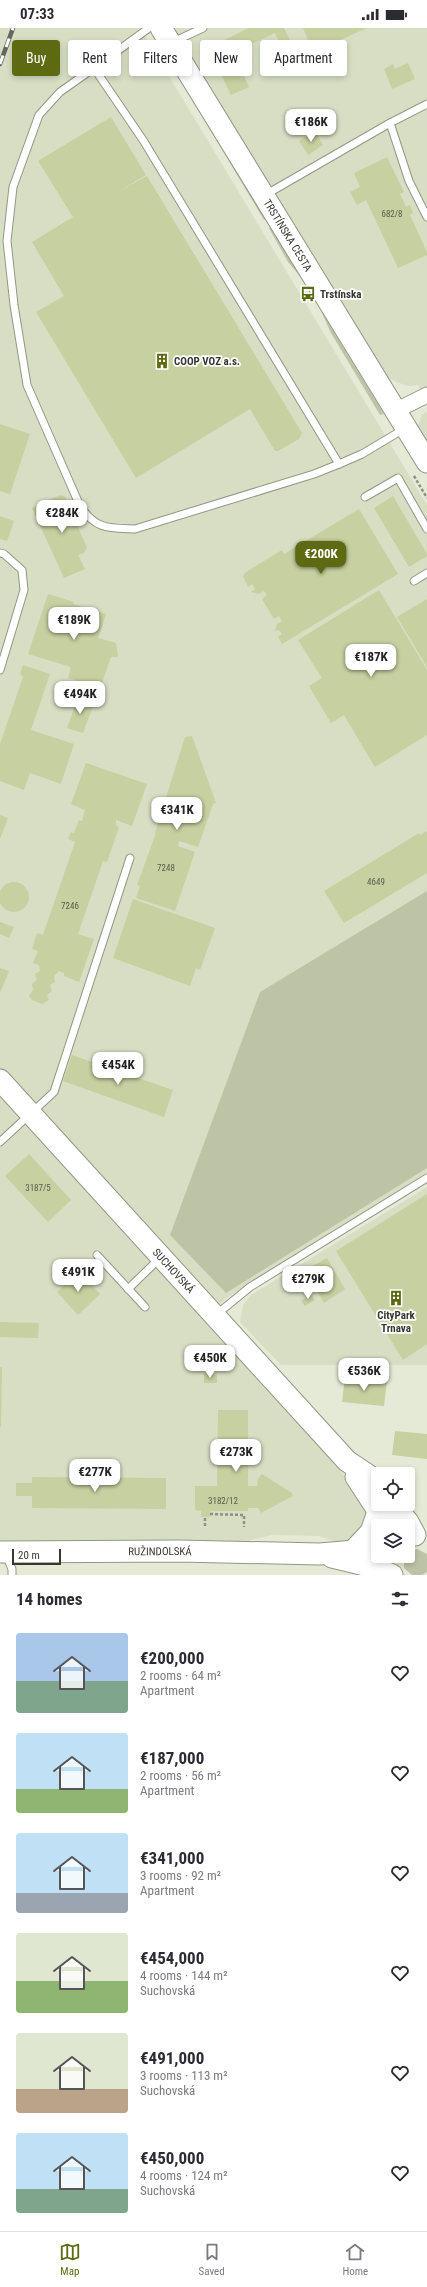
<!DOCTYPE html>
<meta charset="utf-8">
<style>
:root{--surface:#fff;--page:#f2f2f3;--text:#2b2b33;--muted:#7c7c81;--line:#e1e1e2;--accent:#5d6a12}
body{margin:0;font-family:"Roboto Condensed",sans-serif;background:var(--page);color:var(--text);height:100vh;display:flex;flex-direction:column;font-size:15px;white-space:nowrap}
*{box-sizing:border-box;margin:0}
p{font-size:13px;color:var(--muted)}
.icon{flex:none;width:22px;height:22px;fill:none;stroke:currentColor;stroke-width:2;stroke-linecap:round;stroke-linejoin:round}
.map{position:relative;height:1547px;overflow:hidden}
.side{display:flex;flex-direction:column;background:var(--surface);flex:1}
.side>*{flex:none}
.top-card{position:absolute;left:12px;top:12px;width:403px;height:36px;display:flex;gap:8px}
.buttons{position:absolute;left:371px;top:1439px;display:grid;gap:8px}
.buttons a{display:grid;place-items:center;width:44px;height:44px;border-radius:4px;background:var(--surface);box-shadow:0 2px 6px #0003;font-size:20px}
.scale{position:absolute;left:12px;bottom:10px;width:49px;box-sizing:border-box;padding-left:4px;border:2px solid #353730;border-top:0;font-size:11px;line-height:14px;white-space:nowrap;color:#353730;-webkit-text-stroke:3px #fff;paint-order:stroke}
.price{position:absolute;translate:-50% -34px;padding:0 9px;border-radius:8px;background:#fff;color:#222;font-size:13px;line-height:26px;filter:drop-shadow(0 1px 2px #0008)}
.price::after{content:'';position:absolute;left:50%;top:24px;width:12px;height:9px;margin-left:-6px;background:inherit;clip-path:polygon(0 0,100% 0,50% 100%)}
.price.on{background:var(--accent);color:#fff}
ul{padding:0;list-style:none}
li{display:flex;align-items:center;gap:12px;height:100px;padding:0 16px}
li span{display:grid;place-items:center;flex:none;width:112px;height:80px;border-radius:4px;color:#555}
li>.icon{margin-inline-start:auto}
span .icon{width:48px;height:48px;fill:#fffc;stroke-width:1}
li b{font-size:17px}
h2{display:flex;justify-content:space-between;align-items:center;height:48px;padding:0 16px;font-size:17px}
.chip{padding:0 14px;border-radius:4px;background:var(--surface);box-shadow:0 2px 6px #0003;font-size:14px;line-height:36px}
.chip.on{background:var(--accent);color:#fff}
.status{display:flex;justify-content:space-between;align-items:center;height:28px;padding:0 20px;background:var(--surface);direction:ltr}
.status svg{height:11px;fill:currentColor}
.menu{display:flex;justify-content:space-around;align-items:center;height:56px;border-top:1px solid var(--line);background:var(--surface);font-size:11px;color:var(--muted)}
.menu a{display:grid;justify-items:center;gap:2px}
.menu .on{color:var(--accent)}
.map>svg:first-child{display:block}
.built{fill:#d8dec3}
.green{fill:#bdc4a6}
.building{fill:#c6d0a0}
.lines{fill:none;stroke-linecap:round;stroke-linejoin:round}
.lane-casing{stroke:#929785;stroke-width:9}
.street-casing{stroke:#929785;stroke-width:17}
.secondary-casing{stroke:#929785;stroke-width:23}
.path{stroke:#8d9183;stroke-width:2.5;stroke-dasharray:3 2;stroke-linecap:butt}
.lane{stroke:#fff;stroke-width:7}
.street{stroke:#fff;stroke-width:15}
.secondary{stroke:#fff;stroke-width:21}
.rail-casing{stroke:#64675c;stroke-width:4.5}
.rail{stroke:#fff;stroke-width:3;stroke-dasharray:9;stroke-linecap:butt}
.labels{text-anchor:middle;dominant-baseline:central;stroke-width:3.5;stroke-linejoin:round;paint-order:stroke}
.number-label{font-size:9px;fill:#595d4c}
.street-label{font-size:11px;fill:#353730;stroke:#fff}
.poi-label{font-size:11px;font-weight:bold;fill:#353730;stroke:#fff;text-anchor:start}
</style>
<div class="status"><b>07:33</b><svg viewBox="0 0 49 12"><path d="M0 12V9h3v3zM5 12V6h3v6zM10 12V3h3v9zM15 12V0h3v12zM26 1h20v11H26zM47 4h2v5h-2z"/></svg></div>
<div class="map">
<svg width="427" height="1547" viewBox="0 0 427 1547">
<rect width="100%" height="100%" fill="#e5ead6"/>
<g class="built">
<path d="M 0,0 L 140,0 L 427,477 L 427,1145 L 226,1270 L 203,1292 L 366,1471 L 371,1488 L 351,1513 L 337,1514 L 319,1508 L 272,1507 L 247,1513 L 0,1513 Z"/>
<path d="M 172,0 L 427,0 L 427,374 L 418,357 L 408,358 L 396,354 L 386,348 Z"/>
<path d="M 427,383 L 427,423 L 418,408 L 418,398 L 422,387 Z"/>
<path d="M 427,1159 L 427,1337 L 281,1337 L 240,1294 L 243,1277 L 251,1267 Z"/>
</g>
<g class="green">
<path d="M 158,14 L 164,20 L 266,191 L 264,192 Z"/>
<path d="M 271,199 L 303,252 L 288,234 L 269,200 Z"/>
<path d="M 321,283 L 384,386 L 380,387 L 331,305 Z"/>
<path d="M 427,863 L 427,1140 L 226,1265 L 170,1207 L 260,964 Z"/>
<path d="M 417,1521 L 427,1526 L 427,1544 L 422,1547 L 412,1547 L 404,1540 L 404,1530 L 408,1528 L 408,1525 Z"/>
</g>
<g class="building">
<path d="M 249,0 L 284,0 L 302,37 L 275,49 L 270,40 L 288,32 L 275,5 L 233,25 L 249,59 L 231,67 L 208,20 Z"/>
<path d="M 303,0 L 367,0 L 313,24 Z"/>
<path d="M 408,35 L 415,51 L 392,61 L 384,41 L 393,36 L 395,41 Z"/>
<path d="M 111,89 L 146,147 L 116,165 L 147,148 L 302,405 L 299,411 L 278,423 L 275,423 L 250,381 L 136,450 L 36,284 L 64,268 L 32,214 L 73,189 L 38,133 Z"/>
<path d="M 315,103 L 323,117 L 308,127 L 299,113 Z"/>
<path d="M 387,129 L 404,164 L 400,166 L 406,179 L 410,177 L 413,185 L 410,187 L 427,224 L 427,227 L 398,240 L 366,172 L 357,177 L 350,164 L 360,159 L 354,145 Z"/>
<path d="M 0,396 L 30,406 L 10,466 L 0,463 Z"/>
<path d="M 60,467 L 64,468 L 67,473 L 87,520 L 84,525 L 78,527 L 85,541 L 64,550 L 32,480 Z"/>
<path d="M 393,468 L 427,526 L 427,528 L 409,539 L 374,480 Z"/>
<path d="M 359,481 L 398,546 L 282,616 L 278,609 L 282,606 L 279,602 L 275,603 L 277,596 L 282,593 L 279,588 L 274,591 L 262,571 L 267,567 L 264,563 L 259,566 L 251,564 L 255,561 L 252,556 L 248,559 L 243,548 L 246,544 L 282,522 L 284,526 Z"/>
<path d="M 0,488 L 14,493 L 7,513 L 0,511 Z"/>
<path d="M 379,562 L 427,642 L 427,707 L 375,739 L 344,687 L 331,695 L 309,658 L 322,650 L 298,612 Z"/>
<path d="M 48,566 L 74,574 L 73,576 L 106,586 L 98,610 L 116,615 L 118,629 L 111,629 L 99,664 L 81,658 L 82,654 L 68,650 L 71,639 L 28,626 Z"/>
<path d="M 427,571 L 427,639 L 397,589 Z"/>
<path d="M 23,637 L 50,646 L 31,702 L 74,716 L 61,756 L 30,745 L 24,762 L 0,753 L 0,716 L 23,649 L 20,646 Z"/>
<path d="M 63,664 L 71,667 L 68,676 L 60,673 Z"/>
<path d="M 73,668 L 94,675 L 83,705 L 67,700 L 75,678 Z"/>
<path d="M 192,708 L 216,775 L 213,776 L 198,819 L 179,813 L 178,818 L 195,824 L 175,883 L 136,870 L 140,858 L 137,857 L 156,805 L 155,805 L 185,709 Z"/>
<path d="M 86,735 L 147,756 L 132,798 L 116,792 L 116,798 L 119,799 L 107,834 L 103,833 L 78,906 L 94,911 L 79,954 L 64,948 L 64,945 L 59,943 L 54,948 L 55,954 L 50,957 L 52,963 L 47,967 L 49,972 L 42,976 L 32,972 L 29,968 L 33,962 L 32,956 L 37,952 L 35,946 L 40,943 L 39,937 L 33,935 L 38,923 L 32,921 L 37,905 L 43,907 L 75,814 L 68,811 L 71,804 L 74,805 L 79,792 L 82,793 L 85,782 L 71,776 Z"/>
<path d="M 0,787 L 8,790 L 0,811 Z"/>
<path d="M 427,803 L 427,845 L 344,895 L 324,863 L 419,805 L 420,807 Z"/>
<circle cx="14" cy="869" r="15"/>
<path d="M 133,871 L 215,900 L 200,942 L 196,940 L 190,958 L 113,930 Z"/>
<path d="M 0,894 L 14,899 L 9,910 L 0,906 Z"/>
<path d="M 0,940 L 9,943 L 0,965 Z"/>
<path d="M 72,1027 L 173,1062 L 164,1089 L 63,1053 Z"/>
<path d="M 29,1126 L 71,1172 L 48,1194 L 5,1148 Z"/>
<path d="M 427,1166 L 427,1316 L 403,1332 L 336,1223 Z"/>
<path d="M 327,1230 L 345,1261 L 324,1275 L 305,1242 Z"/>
<path d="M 79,1244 L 100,1266 L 78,1287 L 57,1264 Z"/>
<path d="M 311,1266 L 315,1272 L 305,1278 L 301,1273 Z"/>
<path d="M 0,1294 L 39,1295 L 38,1310 L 0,1309 Z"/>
<path d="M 0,1339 L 2,1339 L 1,1399 L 0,1399 Z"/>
<path d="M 204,1346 L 217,1347 L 217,1355 L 204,1355 Z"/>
<path d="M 345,1349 L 387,1353 L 384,1378 L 342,1374 Z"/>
<path d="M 218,1382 L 248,1382 L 248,1458 L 257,1458 L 258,1451 L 262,1446 L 292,1465 L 293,1468 L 261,1485 L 258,1480 L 248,1480 L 248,1483 L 210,1483 L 210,1489 L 201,1489 L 201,1483 L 195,1482 L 195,1458 L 217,1458 Z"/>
<path d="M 395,1403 L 427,1406 L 427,1431 L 392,1427 Z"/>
<path d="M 32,1449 L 166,1450 L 166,1481 L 32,1480 L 32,1468 L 16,1468 L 16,1455 L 32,1455 Z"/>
</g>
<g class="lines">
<defs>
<g id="lane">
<path d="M 149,0 L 94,40 L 143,112 L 339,436 L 362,426 L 404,401"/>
<path d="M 173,14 L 203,0"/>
<path d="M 94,40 L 60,64 L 39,87 L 13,159 L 7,213 L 14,277 L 27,357 L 80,478 C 96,502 109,500 135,501 L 314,446 L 339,436"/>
<path d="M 390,95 L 409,153 L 427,189"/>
<path d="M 265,167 L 390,95 L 427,76"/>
<path d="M 365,469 L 398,450 L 427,501"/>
<path d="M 0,525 L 4,526 L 22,542 L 24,562 L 0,642"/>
<path d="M 414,553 L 427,545"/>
<path d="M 0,1114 L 54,1064 L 130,830"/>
<path d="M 97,1227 L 145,1279"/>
<path d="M 128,1261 L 159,1231"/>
<path d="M 217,1286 L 250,1259 L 427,1150"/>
<path d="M 6,1527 L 12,1541 L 12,1547"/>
</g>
<path id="street" d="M 395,383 L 427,367"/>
<g id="secondary">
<path id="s1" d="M 161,0 L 427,434"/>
<path id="s2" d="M 0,1052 L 347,1433 L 368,1447 L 378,1459"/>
<path d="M 356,1449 L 388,1498"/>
<path d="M 392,1476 L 408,1494 L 415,1507"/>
<path d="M 354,1522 L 371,1504 L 379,1481"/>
<path id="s3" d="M 0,1524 L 179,1523 L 320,1526 L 378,1521"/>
<path d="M 332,1529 L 373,1539 L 392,1547"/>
</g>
</defs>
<use href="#lane" class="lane-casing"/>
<use href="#street" class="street-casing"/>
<use href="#secondary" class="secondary-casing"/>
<g class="path">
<path d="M 414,448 L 427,470"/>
<path d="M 210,1486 L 244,1487 L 244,1499"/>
<path d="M 205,1498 L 205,1489"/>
</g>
<use href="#lane" class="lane"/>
<use href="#street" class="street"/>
<use href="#secondary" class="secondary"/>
<defs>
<path id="rail" d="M 0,36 L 13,0"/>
</defs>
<use href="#rail" class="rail-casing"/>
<use href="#rail" class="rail"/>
</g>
<defs>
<symbol id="bus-bare" viewBox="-9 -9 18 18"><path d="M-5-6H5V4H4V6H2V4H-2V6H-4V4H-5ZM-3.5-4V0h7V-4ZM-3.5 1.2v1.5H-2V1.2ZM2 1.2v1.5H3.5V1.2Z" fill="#5d6a12" stroke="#fff" stroke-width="2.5" paint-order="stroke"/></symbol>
<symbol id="building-bare" viewBox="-9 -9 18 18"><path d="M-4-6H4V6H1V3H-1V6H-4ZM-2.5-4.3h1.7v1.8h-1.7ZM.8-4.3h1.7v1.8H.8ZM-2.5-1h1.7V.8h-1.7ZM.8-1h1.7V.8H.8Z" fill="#5d6a12" stroke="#fff" stroke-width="2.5" paint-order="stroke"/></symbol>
</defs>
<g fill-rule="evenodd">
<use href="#bus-bare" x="297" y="255" width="22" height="22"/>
<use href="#building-bare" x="151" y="322" width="22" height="22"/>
<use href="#building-bare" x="385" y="1259" width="22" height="22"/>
</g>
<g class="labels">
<g class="number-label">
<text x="392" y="186">682/8</text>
<text x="166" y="840">7248</text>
<text x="376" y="854">4649</text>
<text x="70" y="878">7246</text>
<text x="38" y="1160">3187/5</text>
<text x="223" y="1473">3182/12</text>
</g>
<g class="street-label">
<text stroke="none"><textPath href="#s1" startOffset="243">TRSTÍNSKA CESTA</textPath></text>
<text stroke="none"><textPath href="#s2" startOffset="258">SUCHOVSKÁ</textPath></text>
<text stroke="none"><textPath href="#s3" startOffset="160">RUŽINDOLSKÁ</textPath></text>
</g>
<g class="poi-label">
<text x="320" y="266">Trstínska</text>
<text x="174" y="333">COOP VOZ a.s.</text>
<text x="396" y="1287" text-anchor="middle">CityPark<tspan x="396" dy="13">Trnava</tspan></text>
</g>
</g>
</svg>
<div class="buttons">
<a><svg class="icon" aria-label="locate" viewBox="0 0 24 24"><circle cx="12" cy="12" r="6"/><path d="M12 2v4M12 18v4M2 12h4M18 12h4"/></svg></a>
<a><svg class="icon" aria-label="layers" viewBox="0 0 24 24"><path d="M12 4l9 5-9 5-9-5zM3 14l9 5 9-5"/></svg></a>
</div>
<div class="scale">20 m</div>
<b class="price" style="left:311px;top:115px">€186K</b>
<b class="price" style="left:62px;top:506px">€284K</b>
<b class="price on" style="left:321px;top:547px">€200K</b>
<b class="price" style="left:74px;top:613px">€189K</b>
<b class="price" style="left:371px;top:650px">€187K</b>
<b class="price" style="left:80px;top:687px">€494K</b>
<b class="price" style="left:177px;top:803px">€341K</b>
<b class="price" style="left:118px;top:1058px">€454K</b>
<b class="price" style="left:78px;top:1265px">€491K</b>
<b class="price" style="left:308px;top:1272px">€279K</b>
<b class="price" style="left:210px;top:1351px">€450K</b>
<b class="price" style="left:364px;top:1364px">€536K</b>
<b class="price" style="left:236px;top:1445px">€273K</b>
<b class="price" style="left:95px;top:1465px">€277K</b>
<div class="top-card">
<a class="chip on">Buy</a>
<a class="chip">Rent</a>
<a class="chip">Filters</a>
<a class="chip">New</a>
<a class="chip">Apartment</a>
</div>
</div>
<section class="side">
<h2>14 homes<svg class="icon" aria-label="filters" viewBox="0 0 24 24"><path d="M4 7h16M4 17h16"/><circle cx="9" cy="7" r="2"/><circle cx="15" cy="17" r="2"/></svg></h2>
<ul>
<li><span style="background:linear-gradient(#a9c7e8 60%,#7fa58c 0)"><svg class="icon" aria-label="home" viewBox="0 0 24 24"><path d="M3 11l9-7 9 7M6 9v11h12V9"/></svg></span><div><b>€200,000</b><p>2 rooms · 64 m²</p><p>Apartment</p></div><svg class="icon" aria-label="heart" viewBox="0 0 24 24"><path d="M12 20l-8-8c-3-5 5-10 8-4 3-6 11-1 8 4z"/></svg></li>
<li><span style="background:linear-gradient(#bfe0f5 70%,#8fb573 0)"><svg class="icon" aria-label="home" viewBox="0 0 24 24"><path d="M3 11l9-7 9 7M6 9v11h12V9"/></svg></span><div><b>€187,000</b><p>2 rooms · 56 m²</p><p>Apartment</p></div><svg class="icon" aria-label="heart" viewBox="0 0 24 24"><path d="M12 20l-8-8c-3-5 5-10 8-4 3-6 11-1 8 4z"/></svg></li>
<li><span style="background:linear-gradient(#bfe0f5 75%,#9aa5b1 0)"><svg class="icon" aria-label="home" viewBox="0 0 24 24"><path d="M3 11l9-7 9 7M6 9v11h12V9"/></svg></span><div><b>€341,000</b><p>3 rooms · 92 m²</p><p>Apartment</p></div><svg class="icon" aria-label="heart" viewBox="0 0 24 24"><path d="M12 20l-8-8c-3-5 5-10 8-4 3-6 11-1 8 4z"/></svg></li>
<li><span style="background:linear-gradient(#dfe7d0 60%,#8fb573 0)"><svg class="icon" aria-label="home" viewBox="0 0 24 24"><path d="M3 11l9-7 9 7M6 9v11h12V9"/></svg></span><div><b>€454,000</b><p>4 rooms · 144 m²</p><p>Suchovská</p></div><svg class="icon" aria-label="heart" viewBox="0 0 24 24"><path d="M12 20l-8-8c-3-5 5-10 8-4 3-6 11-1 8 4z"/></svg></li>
<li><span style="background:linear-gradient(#dfe7d0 70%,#b9a48a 0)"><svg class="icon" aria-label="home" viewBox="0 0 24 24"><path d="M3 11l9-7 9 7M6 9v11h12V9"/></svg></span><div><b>€491,000</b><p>3 rooms · 113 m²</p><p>Suchovská</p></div><svg class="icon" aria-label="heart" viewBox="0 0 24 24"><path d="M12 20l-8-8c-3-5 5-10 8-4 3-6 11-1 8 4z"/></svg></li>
<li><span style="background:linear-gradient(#bfe0f5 70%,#7fa58c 0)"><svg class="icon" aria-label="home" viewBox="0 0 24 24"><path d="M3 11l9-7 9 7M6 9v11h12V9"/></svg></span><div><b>€450,000</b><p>4 rooms · 124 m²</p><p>Suchovská</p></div><svg class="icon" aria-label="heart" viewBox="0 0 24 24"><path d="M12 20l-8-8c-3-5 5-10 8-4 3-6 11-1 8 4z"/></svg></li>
</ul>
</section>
<nav class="menu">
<a class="on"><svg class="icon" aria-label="map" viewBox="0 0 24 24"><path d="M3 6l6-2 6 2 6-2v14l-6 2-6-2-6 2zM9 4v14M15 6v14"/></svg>Map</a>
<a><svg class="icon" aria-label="saved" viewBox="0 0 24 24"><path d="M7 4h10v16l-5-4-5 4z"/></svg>Saved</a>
<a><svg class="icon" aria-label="home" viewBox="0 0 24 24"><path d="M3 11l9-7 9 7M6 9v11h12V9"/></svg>Home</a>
</nav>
